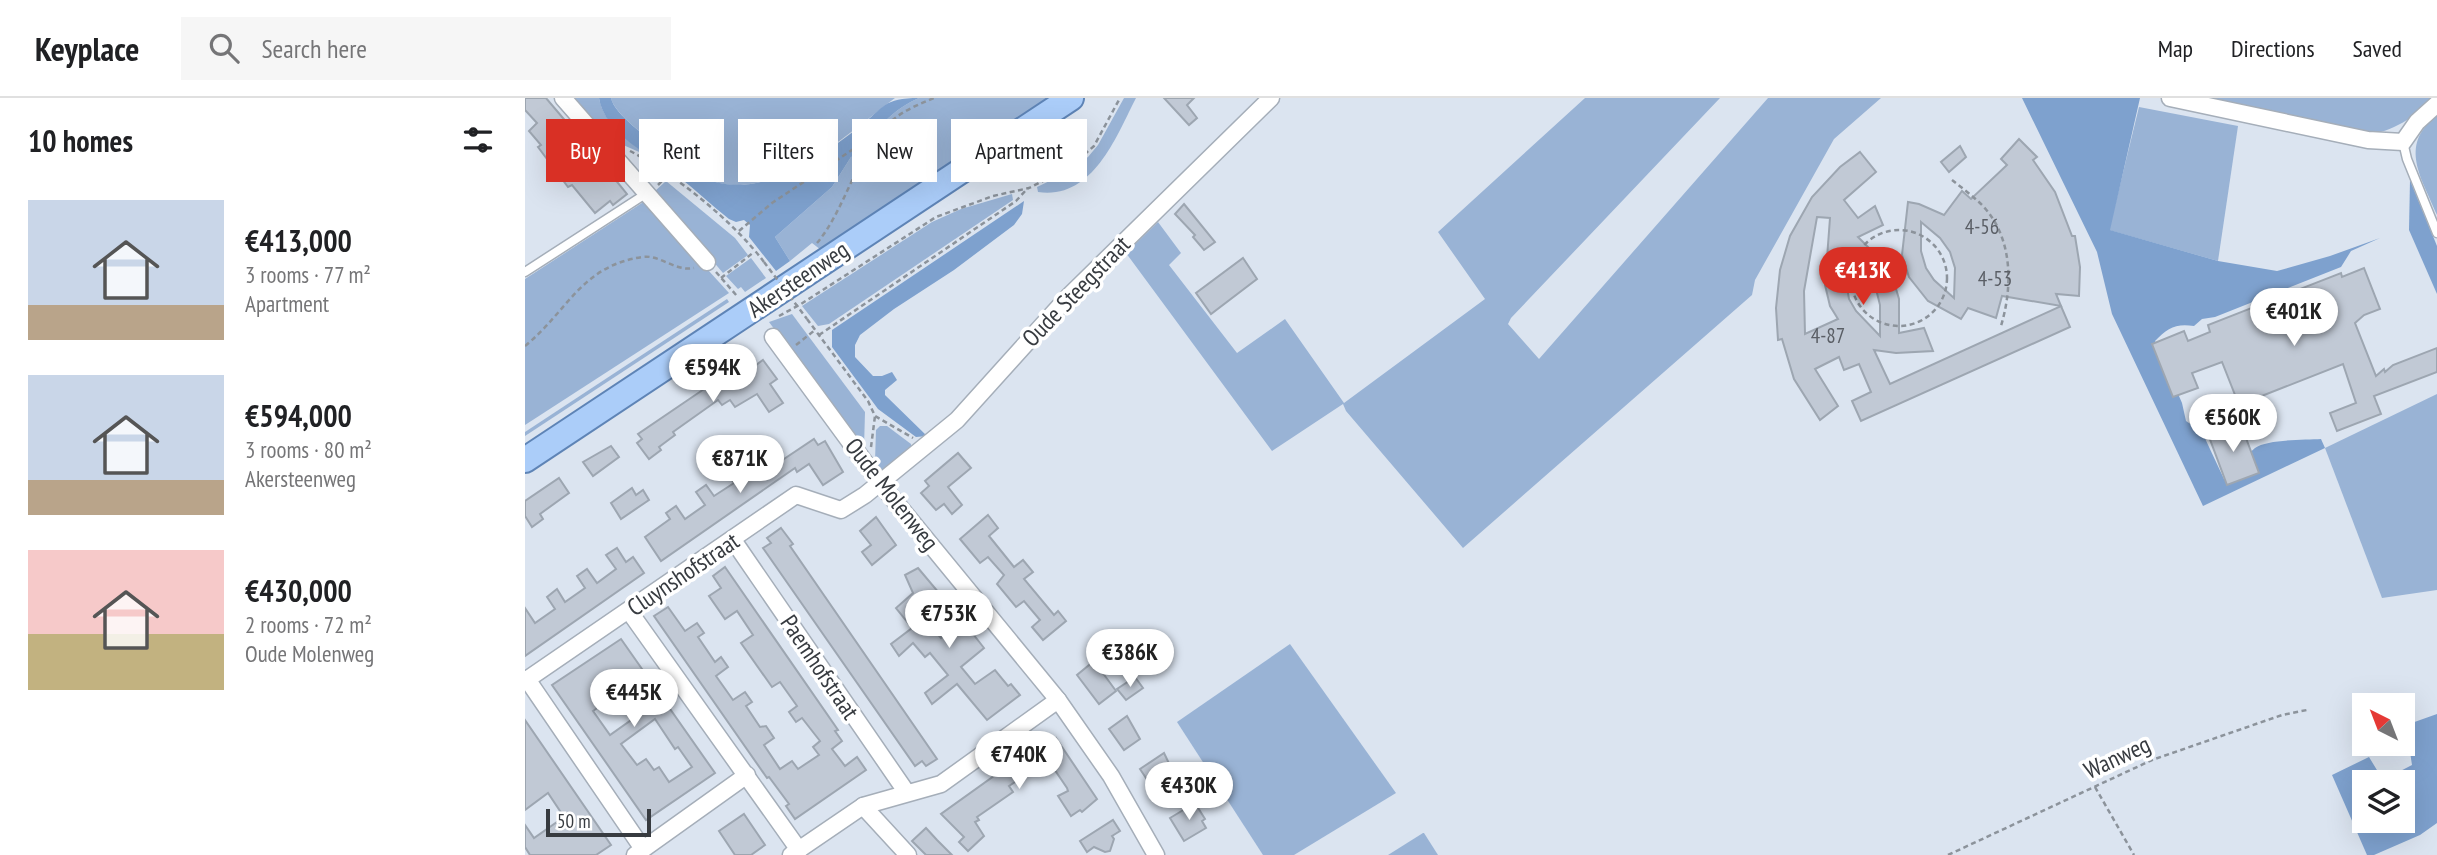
<!DOCTYPE html>
<meta charset="utf-8">
<style>
:root{--surface:#fff;--page:#f6f6f6;--text:#202124;--muted:#757577;--line:#e0e0e0;--accent:#d93025}
body{margin:0;font-family:"PT Sans Narrow",sans-serif;background:var(--page);color:var(--text);height:100vh;display:flex;flex-direction:column;font-size:26px;white-space:nowrap}
*{box-sizing:border-box;margin:0}
p{font-size:23px;color:var(--muted)}
.icon{flex:none;width:38px;height:38px;fill:none;stroke:currentColor;stroke-width:2;stroke-linecap:round;stroke-linejoin:round}
.map{position:relative;flex:1;overflow:hidden}
.details{display:flex;flex-direction:column;background:var(--surface);width:525px}
.details>*{flex:none}
.guide{position:absolute;left:21px;top:21px;width:665px;height:63px;display:flex;gap:14px}
.needle{width:46px;rotate:318deg}
.tools{position:absolute;left:1827px;top:595px;display:grid;gap:14px}
.tools a{display:grid;place-items:center;width:63px;height:63px;border-radius:0px;background:var(--surface);box-shadow:0 7px 28px #0002;font-size:35px}
.scale{position:absolute;left:21px;bottom:18px;width:105px;box-sizing:border-box;padding-left:7px;border:4px solid #373b40;border-top:0;font-size:19px;line-height:24px;white-space:nowrap;color:#373b40;-webkit-text-stroke:5px #fff;paint-order:stroke}
.price{position:absolute;translate:-50% -60px;padding:0 16px;border-radius:24px;background:#fff;color:#222;font-size:23px;line-height:46px;filter:drop-shadow(0 2px 4px #0008)}
.price::after{content:'';position:absolute;left:50%;top:42px;width:21px;height:16px;margin-left:-10px;background:inherit;clip-path:polygon(0 0,100% 0,50% 100%)}
.price.active{background:var(--accent);color:#fff}
ul{padding:0;list-style:none}
li{display:flex;align-items:center;gap:21px;height:175px;padding:0 28px}
li span{display:grid;place-items:center;flex:none;width:196px;height:140px;border-radius:0px;color:#555}
li>.icon{margin-inline-start:auto}
span .icon{width:84px;height:84px;fill:#fffc;stroke-width:1}
li b{font-size:30px}
h2{display:flex;justify-content:space-between;align-items:center;height:84px;padding:0 28px;font-size:30px}
.chip{padding:0 24px;border-radius:0px;background:var(--surface);box-shadow:0 7px 28px #0002;font-size:24px;line-height:63px}
.chip.active{background:var(--accent);color:#fff}
header{display:flex;align-items:center;gap:42px;box-sizing:border-box;height:98px;padding:0 35px;background:var(--surface);border-bottom:2px solid var(--line)}
header strong{font-size:33px}
nav{display:flex;gap:38px;margin-inline-start:auto;font-size:24px}
.search{width:490px;height:63px;background:var(--page);display:flex;align-items:center;gap:18px;box-sizing:border-box;padding:0 24px;border-radius:0px;color:var(--muted);font-size:26px}
main{display:flex;flex:1;min-height:0}
.map>svg:first-child{display:block}
.green{fill:#99b3d5}
.forest{fill:#7ea1ce;fill-rule:evenodd}
.building{fill:#c1c9d5;stroke:#9da6b1;stroke-width:2;fill-rule:evenodd}
.lines{fill:none;stroke-linecap:round;stroke-linejoin:round}
.lane-casing{stroke:#a5aeb9;stroke-width:11}
.street-casing{stroke:#a5aeb9;stroke-width:19}
.primary-casing{stroke:#5e84b6;stroke-width:28}
.path{stroke:#8c939b;stroke-width:2.5;stroke-dasharray:5 3.5;stroke-linecap:butt}
.lane{stroke:#fff;stroke-width:8}
.street{stroke:#fff;stroke-width:16}
.primary{stroke:#abcdf9;stroke-width:24}
.path-bridge{stroke:#8c939b;stroke-width:2.5;stroke-dasharray:5 3.5;stroke-linecap:butt}
.labels{text-anchor:middle;dominant-baseline:central;stroke-width:7;stroke-linejoin:round;paint-order:stroke}
.number-label{font-size:21px;fill:#5a5e65}
.street-label{font-size:24px;fill:#373b40;stroke:#fff}
</style>
<header>
<strong>Keyplace</strong>
<div class="search"><svg class="icon" aria-label="search" viewBox="0 0 24 24"><circle cx="10" cy="10" r="6"/><path d="M15 15l6 6"/></svg>Search here</div>
<nav><a>Map</a><a>Directions</a><a>Saved</a></nav>
</header>
<main>
<section class="details">
<h2>10 homes<svg class="icon" aria-label="filters" viewBox="0 0 24 24"><path d="M4 7h16M4 17h16"/><circle cx="9" cy="7" r="2"/><circle cx="15" cy="17" r="2"/></svg></h2>
<ul>
<li><span style="background:linear-gradient(#c9d6e8 75%,#b9a48a 0)"><svg class="icon" aria-label="home" viewBox="0 0 24 24"><path d="M3 11l9-7 9 7M6 9v11h12V9"/></svg></span><div><b>€413,000</b><p>3 rooms · 77 m²</p><p>Apartment</p></div></li>
<li><span style="background:linear-gradient(#c9d6e8 75%,#b9a48a 0)"><svg class="icon" aria-label="home" viewBox="0 0 24 24"><path d="M3 11l9-7 9 7M6 9v11h12V9"/></svg></span><div><b>€594,000</b><p>3 rooms · 80 m²</p><p>Akersteenweg</p></div></li>
<li><span style="background:linear-gradient(#f6c9c9 60%,#c2b280 0)"><svg class="icon" aria-label="home" viewBox="0 0 24 24"><path d="M3 11l9-7 9 7M6 9v11h12V9"/></svg></span><div><b>€430,000</b><p>2 rooms · 72 m²</p><p>Oude Molenweg</p></div></li>
</ul>
</section>
<div class="map">
<svg width="1912" height="757" viewBox="0 0 1912 757">
<rect width="100%" height="100%" fill="#dbe4f0"/>
<g class="green">
<path d="M 47,0 L 74,0 C 78,25 103,41 121,57 L 80,39 Z"/>
<path d="M 86,0 L 370,0 C 320,37 241,115 173,77 C 159,69 147,57 134,48 C 121,39 89,15 86,0 Z"/>
<path d="M 394,0 L 523,0 L 296,152 L 287,145 L 265,163 L 250,139 L 307,89 L 326,59 L 336,56 C 350,31 367,12 394,0 Z"/>
<path d="M 599,0 L 611,0 C 591,39 568,102 513,94 L 512,89 L 539,76 L 563,59 L 573,47 Z"/>
<path d="M 1060,0 L 1195,0 L 986,220 L 983,226 L 1014,261 L 1243,0 L 1356,0 L 1309,41 L 1230,182 L 1227,197 L 938,450 L 821,313 L 818,306 L 747,353 L 601,155 L 633,124 L 656,155 L 644,167 L 712,255 L 760,221 L 819,305 L 960,201 L 913,134 Z"/>
<path d="M 1664,0 L 1912,0 L 1912,3 C 1890,16 1867,36 1841,36 Z"/>
<path d="M 1614,9 L 1713,28 L 1693,163 L 1584,132 Z"/>
<path d="M 1912,18 L 1912,117 C 1898,82 1872,47 1912,18 Z"/>
<path d="M 141,83 L 210,140 L 223,157 L 198,175 L 129,94 Z"/>
<path d="M 487,96 L 488,102 L 304,226 L 293,228 L 277,208 L 407,124 L 436,111 Z"/>
<path d="M 120,103 L 204,195 L 0,327 L 0,181 Z"/>
<path d="M 226,160 L 241,180 L 220,194 L 216,189 L 213,191 L 201,178 Z"/>
<path d="M 202,201 L 204,204 L 0,338 L 0,334 Z"/>
<path d="M 267,216 L 340,314 L 339,350 L 244,224 Z"/>
<path d="M 1912,296 L 1912,492 L 1857,500 L 1800,350 Z"/>
<path d="M 355,328 L 362,328 L 386,346 L 386,350 L 359,372 L 354,371 L 350,363 L 351,332 Z"/>
<path d="M 765,546 L 871,695 L 769,757 L 738,757 L 652,624 Z"/>
<path d="M 899,735 L 913,757 L 863,757 L 898,735 Z"/>
</g>
<g class="forest">
<path d="M 74,0 L 86,0 C 89,16 125,42 139,52 C 150,60 161,70 173,77 C 228,107 292,62 334,29 C 360,9 358,0 394,0 C 367,12 350,31 336,56 L 326,59 L 307,89 L 250,139 L 265,163 L 251,173 L 224,139 L 225,127 L 219,122 L 211,124 L 204,121 C 187,108 171,92 154,79 C 127,59 79,35 74,0 Z"/>
<path d="M 1497,0 L 1615,0 L 1585,132 L 1693,163 L 1752,173 L 1805,158 L 1855,140 L 1826,153 L 1816,169 L 1690,219 L 1677,221 L 1669,228 C 1651,225 1642,230 1630,243 L 1657,305 L 1661,323 L 1677,334 L 1699,381 C 1713,375 1718,359 1730,350 C 1742,341 1780,342 1796,341 L 1800,350 L 1678,408 L 1587,216 L 1572,154 Z"/>
<path d="M 1885,82 L 1912,148 L 1912,196 L 1884,132 Z"/>
<path d="M 499,103 L 497,116 L 489,127 L 429,172 L 369,211 L 335,237 L 330,247 L 330,259 L 348,278 L 357,278 L 367,274 L 372,282 L 360,292 L 360,297 L 402,338 L 391,339 L 353,311 L 307,249 L 307,232 Z"/>
<path d="M 1912,616 L 1912,725 L 1895,737 L 1849,757 L 1842,757 L 1807,677 L 1844,659 L 1858,682 L 1887,667 L 1881,627 ZM 1839,684 L 1878,684 L 1878,723 L 1839,723 Z"/>
</g>
<g class="building">
<path d="M 0,0 L 21,0 L 71,59 L 67,61 L 81,77 L 85,75 L 102,96 L 88,107 L 85,103 L 70,115 L 47,87 L 43,89 L 13,49 L 16,47 L 4,33 L 12,25 L 0,12 Z"/>
<path d="M 639,0 L 669,0 L 662,7 L 672,20 L 664,27 Z"/>
<path d="M 532,31 L 551,60 L 519,81 L 500,53 Z"/>
<path d="M 1494,41 L 1512,59 L 1508,62 L 1530,94 L 1547,138 L 1550,138 L 1555,169 L 1554,198 L 1531,196 L 1536,208 L 1477,198 L 1471,220 L 1443,210 L 1436,221 L 1403,203 L 1384,179 L 1377,157 L 1383,104 L 1394,106 L 1419,117 L 1437,93 L 1446,101 L 1482,67 L 1476,61 ZM 1396,124 L 1415,140 L 1425,154 L 1430,170 L 1429,200 L 1409,182 L 1401,170 L 1396,153 Z"/>
<path d="M 1435,48 L 1441,59 L 1424,74 L 1416,64 Z"/>
<path d="M 1335,54 L 1351,74 L 1319,102 L 1333,120 L 1350,108 L 1358,127 L 1333,139 L 1358,164 L 1368,181 L 1374,201 L 1374,235 L 1399,230 L 1408,253 L 1371,255 L 1349,252 L 1365,286 L 1536,208 L 1545,229 L 1336,323 L 1327,303 L 1346,294 L 1334,266 L 1319,272 L 1314,259 L 1290,271 L 1313,308 L 1295,322 L 1269,281 L 1257,241 L 1253,242 L 1251,210 L 1255,172 L 1265,138 L 1287,99 L 1315,69 ZM 1292,119 L 1305,120 L 1300,187 L 1305,208 L 1313,221 L 1280,236 L 1279,193 ZM 1322,154 L 1351,191 L 1355,207 L 1355,238 L 1331,213 L 1324,201 L 1321,184 Z"/>
<path d="M 659,106 L 690,144 L 679,152 L 668,139 L 670,137 L 650,116 Z"/>
<path d="M 718,160 L 732,181 L 686,216 L 671,195 Z"/>
<path d="M 1839,170 L 1855,211 L 1839,217 L 1830,225 L 1851,278 L 1859,271 L 1860,274 L 1868,267 L 1912,250 L 1912,274 L 1849,298 L 1856,316 L 1812,333 L 1805,315 L 1831,305 L 1818,266 L 1714,307 L 1697,264 L 1667,275 L 1673,290 L 1648,299 L 1627,246 L 1659,233 L 1663,243 L 1685,234 L 1683,227 L 1816,175 L 1817,179 Z"/>
<path d="M 238,262 L 252,281 L 245,286 L 258,305 L 244,314 L 232,296 L 210,309 L 205,302 L 197,307 L 193,302 L 148,334 L 150,337 L 134,349 L 136,352 L 124,361 L 112,345 L 117,341 L 113,336 L 207,272 L 213,280 Z"/>
<path d="M 1715,324 L 1734,375 L 1702,387 L 1683,336 Z"/>
<path d="M 289,341 L 293,347 L 300,343 L 318,374 L 298,387 L 284,366 L 272,374 L 270,370 L 136,463 L 120,439 L 145,421 L 141,415 L 151,408 L 160,421 L 180,407 L 171,394 L 181,387 L 189,398 L 209,385 L 201,374 L 211,367 L 216,374 L 241,356 L 244,360 L 250,356 L 256,363 Z"/>
<path d="M 86,348 L 94,359 L 68,378 L 58,364 Z"/>
<path d="M 433,355 L 446,370 L 423,389 L 437,407 L 427,416 L 419,406 L 411,412 L 396,395 L 404,388 L 400,383 Z"/>
<path d="M 34,380 L 44,395 L 15,416 L 18,421 L 7,429 L 0,418 L 0,403 Z"/>
<path d="M 107,390 L 111,397 L 118,392 L 124,402 L 96,421 L 86,405 Z"/>
<path d="M 463,417 L 473,430 L 464,438 L 489,469 L 498,462 L 508,474 L 499,481 L 529,517 L 533,513 L 541,523 L 518,542 L 507,529 L 515,522 L 499,503 L 491,509 L 472,486 L 479,477 L 463,459 L 455,465 L 435,441 Z"/>
<path d="M 351,419 L 371,447 L 347,467 L 337,454 L 346,447 L 335,433 Z"/>
<path d="M 256,430 L 268,446 L 265,448 L 412,661 L 401,668 L 397,663 L 390,668 L 238,450 L 246,445 L 242,440 Z"/>
<path d="M 92,450 L 101,464 L 108,459 L 119,475 L 0,558 L 0,510 L 10,525 L 30,511 L 22,499 L 32,491 L 40,504 L 60,490 L 52,478 L 62,471 L 72,485 L 91,471 L 81,457 Z"/>
<path d="M 200,469 L 313,632 L 310,633 L 317,643 L 307,651 L 320,668 L 332,659 L 341,672 L 270,721 L 261,708 L 264,706 L 244,679 L 242,680 L 129,518 L 143,509 L 160,533 L 172,525 L 179,535 L 173,539 L 190,564 L 196,559 L 203,569 L 191,578 L 208,602 L 220,594 L 227,604 L 221,608 L 235,629 L 241,628 L 249,640 L 239,647 L 255,671 L 267,663 L 273,671 L 294,657 L 288,649 L 295,643 L 277,620 L 271,624 L 264,614 L 272,608 L 255,584 L 247,589 L 216,545 L 228,537 L 212,513 L 200,521 L 184,498 L 196,490 L 188,478 Z"/>
<path d="M 393,470 L 420,502 L 398,519 L 416,540 L 437,522 L 459,550 L 436,569 L 450,586 L 470,572 L 483,588 L 486,586 L 495,597 L 462,622 L 432,586 L 407,606 L 400,595 L 423,577 L 405,555 L 400,559 L 388,545 L 374,558 L 366,546 L 387,530 L 371,510 L 388,495 L 380,477 Z"/>
<path d="M 96,541 L 190,675 L 121,722 L 27,587 ZM 106,587 L 123,610 L 85,637 L 68,613 ZM 130,621 L 150,651 L 153,649 L 167,669 L 144,684 L 134,669 L 129,672 L 121,661 L 112,667 L 96,646 Z"/>
<path d="M 569,563 L 591,593 L 574,606 L 552,577 Z"/>
<path d="M 610,579 L 618,590 L 601,602 L 592,591 Z"/>
<path d="M 602,618 L 615,641 L 599,652 L 584,631 Z"/>
<path d="M 0,622 L 86,747 L 71,757 L 5,757 L 0,749 L 0,727 L 9,740 L 39,719 L 23,695 L 0,712 Z"/>
<path d="M 531,640 L 572,701 L 557,714 L 555,712 L 546,718 L 533,698 L 543,693 L 542,690 L 523,662 L 484,688 L 488,694 L 452,719 L 454,722 L 450,724 L 459,738 L 443,753 L 434,744 L 439,739 L 416,716 L 508,650 L 511,654 Z"/>
<path d="M 639,655 L 650,678 L 634,692 L 632,689 L 629,692 L 615,671 Z"/>
<path d="M 670,705 L 680,721 L 677,723 L 681,730 L 659,743 L 645,720 Z"/>
<path d="M 219,716 L 240,747 L 226,757 L 210,757 L 194,733 Z"/>
<path d="M 588,722 L 595,733 L 587,738 L 589,741 L 585,753 L 580,754 L 569,749 L 562,754 L 555,743 Z"/>
<path d="M 401,730 L 412,742 L 427,757 L 401,757 L 387,743 Z"/>
</g>
<g class="lines">
<defs>
<g id="lane">
<path d="M 1878,44 L 1882,61 L 1912,135"/>
<path d="M 0,174 L 122,95"/>
</g>
<g id="street">
<path d="M 38,0 L 182,164"/>
<path d="M 1645,0 L 1843,42 L 1878,44 L 1892,24 L 1912,6"/>
<path d="M 248,239 L 355,385 L 533,602 L 586,678 L 631,757"/>
<path d="M 208,442 L 382,695"/>
<path d="M 104,513 L 274,752"/>
<path d="M 2,581 L 118,751"/>
<path d="M 0,583 L 271,397 L 316,412 L 340,397 L 432,322 L 542,200 L 746,0"/>
<path d="M 338,708 L 383,757"/>
<path d="M 110,757 L 222,677"/>
<path d="M 266,757 L 338,708 L 416,686 L 533,602"/>
</g>
<path id="primary" d="M 0,362 L 546,0"/>
</defs>
<use href="#lane" class="lane-casing"/>
<use href="#street" class="street-casing"/>
<use href="#primary" class="primary-casing"/>
<g class="path">
<path d="M 105,53 C 150,76 209,124 239,164"/>
<path d="M 1427,82 C 1437,90 1448,98 1457,107 C 1488,139 1488,188 1476,228"/>
<path d="M 133,87 L 143,77"/>
<circle cx="1374" cy="180" r="48"/>
<path d="M 214,133 L 247,105 L 354,34"/>
<path d="M 292,145 C 320,112 332,55 362,27 C 375,14 392,7 409,0"/>
<path d="M 191,174 L 212,198"/>
<path d="M 196,180 L 229,154"/>
<path d="M 254,218 L 276,206 L 411,119 L 468,98 L 504,90 L 544,70 L 569,48 L 595,0"/>
<path d="M 282,221 L 343,303 L 350,318 L 388,340"/>
<path d="M 294,237 L 491,103 L 503,90"/>
<path d="M 271,247 L 290,232"/>
<path d="M 0,248 C 43,213 56,168 117,159 C 135,156 150,174 169,170"/>
<path d="M 346,349 L 350,318"/>
<path d="M 1570,689 L 1609,757"/>
<path d="M 1423,757 L 1627,662 L 1757,617 L 1782,612"/>
</g>
<use href="#lane" class="lane"/>
<use href="#street" class="street"/>
<use href="#primary" class="primary"/>
<path class="path-bridge" d="M 239,164 L 282,221"/>
</g>
<g class="labels">
<g class="number-label">
<text x="1457" y="128">4-56</text>
<text x="1470" y="180">4-53</text>
<text x="1303" y="237">4-87</text>
</g>
<g class="street-label">
<text transform="translate(273 181) rotate(-34)">Akersteenweg</text>
<text transform="translate(551 193) rotate(-46)">Oude Steegstraat</text>
<text transform="translate(367 396) rotate(52)">Oude Molenweg</text>
<text transform="translate(158 476) rotate(-34)">Cluynshofstraat</text>
<text transform="translate(295 569) rotate(56)">Paemhofstraat</text>
<text transform="translate(1592 659) rotate(-25)">Wanweg</text>
</g>
</g>
</svg>
<div class="tools">
<a><svg class="needle" viewBox="-14 -14 28 28"><path d="M0-13l5 13h-10z" fill="#e53935"/><path d="M0 13l5-13h-10z" fill="#757577"/></svg></a>
<a><svg class="icon" aria-label="layers" viewBox="0 0 24 24"><path d="M12 4l9 5-9 5-9-5zM3 14l9 5 9-5"/></svg></a>
</div>
<div class="scale">50 m</div>
<b class="price active" style="left:1338px;top:209px">€413K</b>
<b class="price" style="left:1769px;top:250px">€401K</b>
<b class="price" style="left:188px;top:306px">€594K</b>
<b class="price" style="left:1708px;top:356px">€560K</b>
<b class="price" style="left:215px;top:397px">€871K</b>
<b class="price" style="left:424px;top:552px">€753K</b>
<b class="price" style="left:605px;top:591px">€386K</b>
<b class="price" style="left:109px;top:631px">€445K</b>
<b class="price" style="left:494px;top:693px">€740K</b>
<b class="price" style="left:664px;top:724px">€430K</b>
<div class="guide">
<a class="chip active">Buy</a>
<a class="chip">Rent</a>
<a class="chip">Filters</a>
<a class="chip">New</a>
<a class="chip">Apartment</a>
</div>
</div>
</main>
